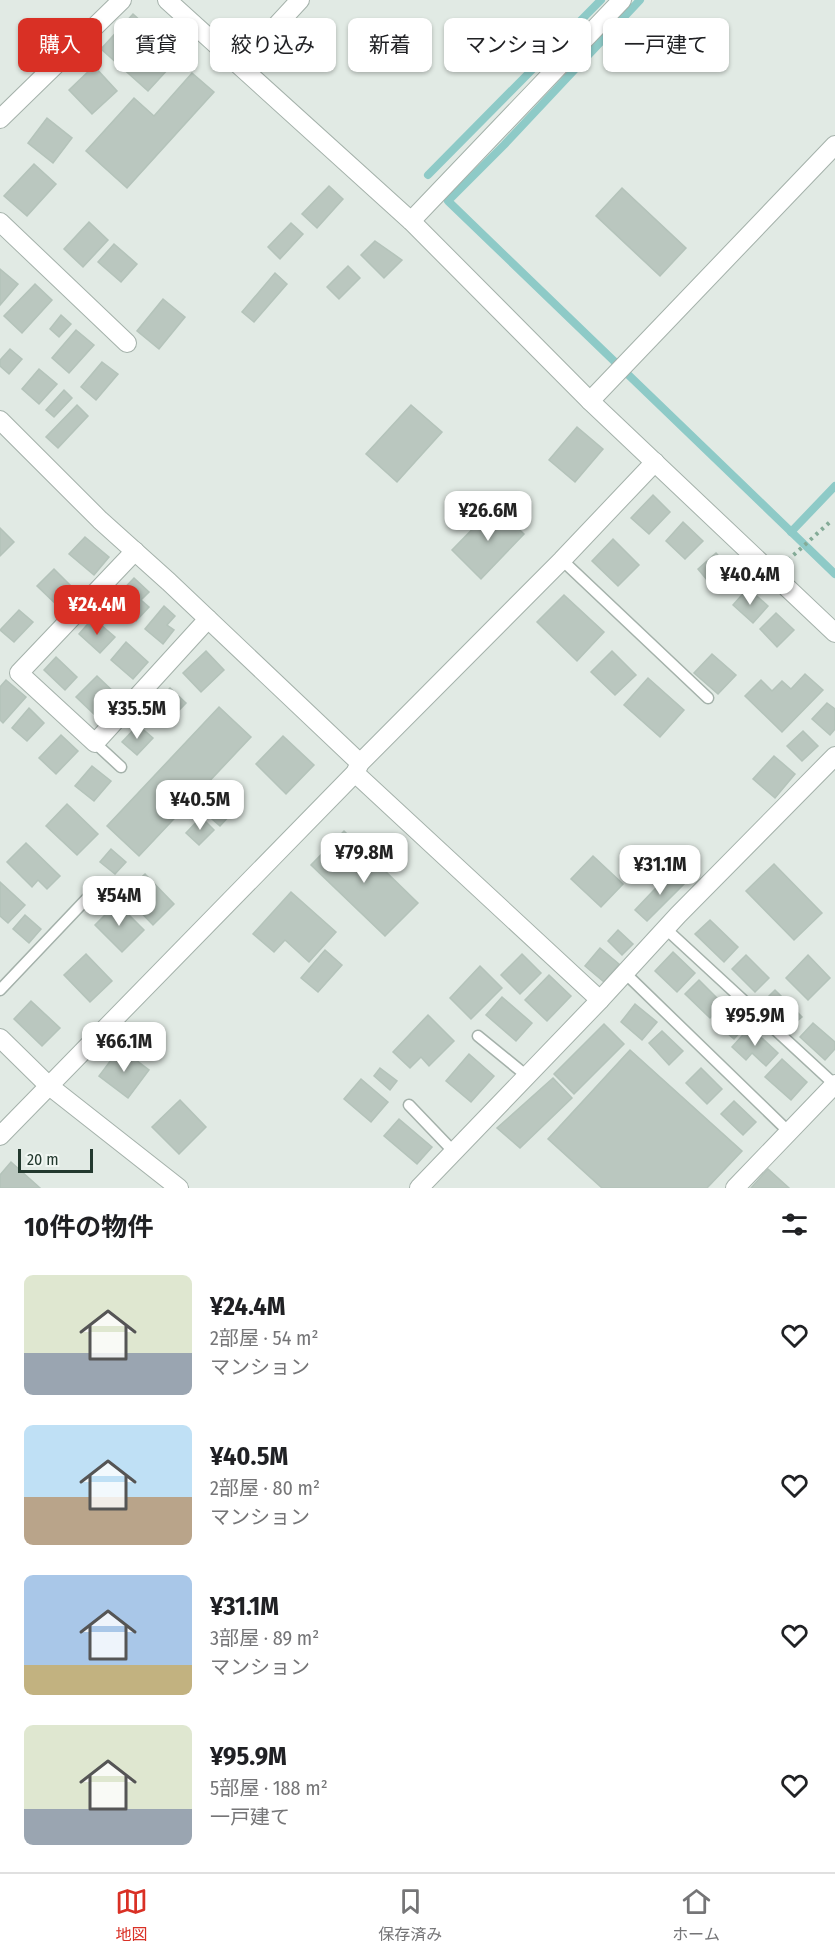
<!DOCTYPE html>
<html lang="ja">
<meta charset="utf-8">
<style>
:root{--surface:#fff;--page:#f6f6f6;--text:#202124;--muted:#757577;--line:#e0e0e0;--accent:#d93025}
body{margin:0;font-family:"Fira Sans Condensed","Noto Sans JP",sans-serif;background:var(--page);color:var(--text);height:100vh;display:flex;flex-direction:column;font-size:22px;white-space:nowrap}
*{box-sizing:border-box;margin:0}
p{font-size:20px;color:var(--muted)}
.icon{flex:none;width:33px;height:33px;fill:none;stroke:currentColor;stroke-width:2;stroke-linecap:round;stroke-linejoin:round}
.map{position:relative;height:1188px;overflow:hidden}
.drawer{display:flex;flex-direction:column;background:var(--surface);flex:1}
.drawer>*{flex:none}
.guide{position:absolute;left:18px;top:18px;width:800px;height:54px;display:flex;gap:12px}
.scale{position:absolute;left:18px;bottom:15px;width:75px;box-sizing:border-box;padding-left:6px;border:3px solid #23392e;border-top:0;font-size:16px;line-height:21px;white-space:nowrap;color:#23392e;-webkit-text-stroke:4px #f1f7f3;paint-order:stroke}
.price{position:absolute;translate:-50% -51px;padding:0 14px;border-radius:12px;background:#fff;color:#222;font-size:20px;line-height:39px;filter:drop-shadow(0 2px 3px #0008)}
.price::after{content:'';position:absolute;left:50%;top:36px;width:18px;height:14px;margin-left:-9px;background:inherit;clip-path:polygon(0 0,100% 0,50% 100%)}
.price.selected{background:var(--accent);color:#fff}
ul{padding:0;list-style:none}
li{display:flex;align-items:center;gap:18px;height:150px;padding:0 24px}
li span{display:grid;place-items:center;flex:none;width:168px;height:120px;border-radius:9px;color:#555}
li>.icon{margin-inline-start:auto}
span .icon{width:72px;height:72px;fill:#fffc;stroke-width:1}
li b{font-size:26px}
h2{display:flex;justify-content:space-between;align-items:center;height:72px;padding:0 24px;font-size:26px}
.tag{padding:0 21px;border-radius:9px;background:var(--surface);box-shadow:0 2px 4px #0004;font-size:21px;line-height:54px}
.tag.selected{background:var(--accent);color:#fff}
.menu{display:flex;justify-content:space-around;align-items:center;height:84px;border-top:2px solid var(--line);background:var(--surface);font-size:16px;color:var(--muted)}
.menu a{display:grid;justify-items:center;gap:3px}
.menu .selected{color:var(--accent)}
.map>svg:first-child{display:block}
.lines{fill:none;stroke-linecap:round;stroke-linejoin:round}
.stream{stroke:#8ecac7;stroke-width:8}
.building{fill:#bac7bf;stroke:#b4c3ba;stroke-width:1.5}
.service-casing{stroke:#a4b1aa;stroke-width:13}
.minor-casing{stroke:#a4b1aa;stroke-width:20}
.tertiary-casing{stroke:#a4b1aa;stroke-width:20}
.path{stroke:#84ab97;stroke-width:4;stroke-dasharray:3 4.5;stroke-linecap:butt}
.service{stroke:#fff;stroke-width:10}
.minor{stroke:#fff;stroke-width:18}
.tertiary{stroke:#fff;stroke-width:18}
</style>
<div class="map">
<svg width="835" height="1188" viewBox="0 0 835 1188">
<rect width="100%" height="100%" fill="#e1eae4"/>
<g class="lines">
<g class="stream">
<path d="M 640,0 L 504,145 L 448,201 L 835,574"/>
<path d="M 428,175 L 601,0"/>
<path d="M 791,532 L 835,486"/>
</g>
</g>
<g class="building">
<path d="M 133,14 L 180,56 L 148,91 L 101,49 Z"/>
<path d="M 94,66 L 117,91 L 92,114 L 69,90 Z"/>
<path d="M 192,73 L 214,92 L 127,188 L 86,151 L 134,98 L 154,116 Z"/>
<path d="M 47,118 L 72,138 L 53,163 L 28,143 Z"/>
<path d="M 34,164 L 56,184 L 27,216 L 4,196 Z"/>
<path d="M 329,186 L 343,199 L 317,228 L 302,214 Z"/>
<path d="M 622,188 L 686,248 L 660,276 L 596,216 Z"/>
<path d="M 89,222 L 108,240 L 83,267 L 64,249 Z"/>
<path d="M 291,223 L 303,234 L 280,259 L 268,247 Z"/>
<path d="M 375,241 L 402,260 L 384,278 L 361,255 Z"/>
<path d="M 114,244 L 137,264 L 121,282 L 98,262 Z"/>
<path d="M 348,266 L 360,278 L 339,299 L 327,287 Z"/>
<path d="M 0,269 L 18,284 L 0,305 Z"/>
<path d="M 275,273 L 287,284 L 254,322 L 242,312 Z"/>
<path d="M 35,284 L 52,300 L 22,333 L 4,316 Z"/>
<path d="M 163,299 L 185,317 L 159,349 L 137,331 Z"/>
<path d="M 61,315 L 71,324 L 59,337 L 50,329 Z"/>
<path d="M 76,330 L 94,345 L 69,373 L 52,358 Z"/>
<path d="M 10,349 L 22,359 L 9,374 L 0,366 L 0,360 Z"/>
<path d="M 102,362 L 118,374 L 96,400 L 81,387 Z"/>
<path d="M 39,369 L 57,384 L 39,404 L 22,389 Z"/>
<path d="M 64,390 L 72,398 L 54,417 L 46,410 Z"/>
<path d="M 77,405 L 88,416 L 58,448 L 46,437 Z"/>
<path d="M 411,405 L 442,432 L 397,482 L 366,454 Z"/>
<path d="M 577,427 L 603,449 L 575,482 L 549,460 Z"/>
<path d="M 653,495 L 670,512 L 649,534 L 631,518 Z"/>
<path d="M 495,506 L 524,534 L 481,579 L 452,550 Z"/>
<path d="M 683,522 L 703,541 L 685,559 L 666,541 Z"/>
<path d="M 0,528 L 14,542 L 0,556 Z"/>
<path d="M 85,537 L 109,557 L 94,575 L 69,554 Z"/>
<path d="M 613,539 L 639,565 L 618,586 L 592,561 Z"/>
<path d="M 716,553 L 736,575 L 717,592 L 698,569 Z"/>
<path d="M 54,569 L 77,592 L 61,609 L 37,586 Z"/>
<path d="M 134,578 L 149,592 L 141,600 L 149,607 L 136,621 L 114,599 Z"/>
<path d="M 748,588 L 768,606 L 753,623 L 733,605 Z"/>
<path d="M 564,595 L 604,632 L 577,661 L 537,622 Z"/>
<path d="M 164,606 L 175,616 L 167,625 L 174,630 L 163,644 L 145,629 Z"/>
<path d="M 19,610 L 33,622 L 14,642 L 0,630 Z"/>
<path d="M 776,613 L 794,630 L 777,647 L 760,629 Z"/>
<path d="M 93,618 L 115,637 L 100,653 L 79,634 Z"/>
<path d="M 126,642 L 148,662 L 133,679 L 111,660 Z"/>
<path d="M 206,651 L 224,670 L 201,692 L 183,673 Z"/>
<path d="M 612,651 L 636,675 L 615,695 L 591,672 Z"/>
<path d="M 712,654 L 736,675 L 718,694 L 694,673 Z"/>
<path d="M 56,657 L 77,677 L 65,690 L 44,670 Z"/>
<path d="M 805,674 L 823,690 L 782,732 L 745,696 L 761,680 L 772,691 L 782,681 L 791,689 Z"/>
<path d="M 97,676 L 117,695 L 96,716 L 76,697 Z"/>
<path d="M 648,678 L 684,710 L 660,737 L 624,705 Z"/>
<path d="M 6,680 L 26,697 L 3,723 L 0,720 L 0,687 Z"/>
<path d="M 170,688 L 186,703 L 164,726 L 148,711 Z"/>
<path d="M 827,703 L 835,709 L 835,729 L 830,735 L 812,719 Z"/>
<path d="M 219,707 L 251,737 L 139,856 L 107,826 Z"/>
<path d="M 29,708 L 44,723 L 27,741 L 12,728 Z"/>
<path d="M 138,725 L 153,738 L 137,755 L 122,742 Z"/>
<path d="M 803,731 L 818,746 L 802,761 L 787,746 Z"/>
<path d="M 61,735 L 78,751 L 56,774 L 39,758 Z"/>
<path d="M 283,736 L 314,765 L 286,794 L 256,764 Z"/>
<path d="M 774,756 L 795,774 L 775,798 L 753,779 Z"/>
<path d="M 92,766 L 111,781 L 94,801 L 75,786 Z"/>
<path d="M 230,784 L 243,793 L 235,804 L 222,796 Z"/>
<path d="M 217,800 L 232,813 L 220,826 L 205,813 Z"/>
<path d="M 67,804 L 98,834 L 77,855 L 46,826 Z"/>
<path d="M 201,817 L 214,830 L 199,845 L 186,833 Z"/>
<path d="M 344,831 L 418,903 L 385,936 L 311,865 Z"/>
<path d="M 26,843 L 60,876 L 47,889 L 38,880 L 32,887 L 7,862 Z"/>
<path d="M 111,849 L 126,862 L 115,874 L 100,862 Z"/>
<path d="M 593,856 L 623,884 L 601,907 L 571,879 Z"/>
<path d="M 774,864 L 822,913 L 794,940 L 746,891 Z"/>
<path d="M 671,872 L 684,884 L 647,921 L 635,910 Z"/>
<path d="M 145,874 L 174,904 L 153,925 L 123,894 Z"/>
<path d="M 0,882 L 25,905 L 8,923 L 0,916 Z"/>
<path d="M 291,892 L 336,932 L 309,962 L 285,940 L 274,952 L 253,934 Z"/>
<path d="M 117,903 L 144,930 L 122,952 L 95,925 Z"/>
<path d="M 25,915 L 41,929 L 29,943 L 13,929 Z"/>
<path d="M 710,920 L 738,947 L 724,962 L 695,934 Z"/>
<path d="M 618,930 L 633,944 L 622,955 L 608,941 Z"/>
<path d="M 600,948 L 619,964 L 604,982 L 585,966 Z"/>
<path d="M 325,950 L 342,965 L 318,992 L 301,978 Z"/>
<path d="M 673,952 L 695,973 L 677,992 L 655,971 Z"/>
<path d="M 86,954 L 112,981 L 90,1002 L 64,975 Z"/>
<path d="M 522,954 L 541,973 L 520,994 L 501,975 Z"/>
<path d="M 746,955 L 769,978 L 755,992 L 732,969 Z"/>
<path d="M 808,955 L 830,978 L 808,1000 L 786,978 Z"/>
<path d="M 480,966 L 502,988 L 471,1019 L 450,998 Z"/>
<path d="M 549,975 L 571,996 L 547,1021 L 525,1000 Z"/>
<path d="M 699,980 L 723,1004 L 710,1018 L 685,994 Z"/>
<path d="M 775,990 L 802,1017 L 797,1021 L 791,1015 L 785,1020 L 774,1010 L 777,1006 L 768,997 Z"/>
<path d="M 502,997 L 532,1023 L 516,1041 L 486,1015 Z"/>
<path d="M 31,1001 L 60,1028 L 42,1046 L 14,1019 Z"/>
<path d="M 635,1004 L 657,1022 L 642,1040 L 621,1022 Z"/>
<path d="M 727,1006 L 748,1023 L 734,1039 L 714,1022 Z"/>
<path d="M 428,1015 L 454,1041 L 429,1066 L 421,1057 L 410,1068 L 393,1052 Z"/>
<path d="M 813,1023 L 835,1042 L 835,1049 L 825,1060 L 800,1037 Z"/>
<path d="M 604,1024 L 624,1044 L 574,1094 L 554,1074 Z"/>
<path d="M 750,1027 L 778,1053 L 766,1066 L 752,1053 L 746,1060 L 732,1047 Z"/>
<path d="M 662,1031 L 683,1051 L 669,1065 L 649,1043 Z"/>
<path d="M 120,1048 L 149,1070 L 128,1098 L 99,1076 Z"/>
<path d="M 630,1050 L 742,1151 L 707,1188 L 602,1188 L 548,1139 Z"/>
<path d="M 469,1054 L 494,1076 L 471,1102 L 446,1081 Z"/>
<path d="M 782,1059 L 807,1082 L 791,1100 L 765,1077 Z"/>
<path d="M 380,1068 L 397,1081 L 390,1090 L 374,1076 Z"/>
<path d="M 701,1068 L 722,1089 L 707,1104 L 686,1083 Z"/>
<path d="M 553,1078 L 572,1098 L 520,1148 L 497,1128 Z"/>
<path d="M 361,1079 L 388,1102 L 371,1122 L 344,1099 Z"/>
<path d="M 180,1100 L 206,1127 L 179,1154 L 152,1127 Z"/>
<path d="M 734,1101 L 756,1122 L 743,1135 L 721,1114 Z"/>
<path d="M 399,1119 L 432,1147 L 417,1164 L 384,1136 Z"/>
<path d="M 11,1162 L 40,1188 L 0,1188 L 0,1175 Z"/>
<path d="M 768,1169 L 789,1188 L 751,1188 Z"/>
</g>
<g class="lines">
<defs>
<g id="service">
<path d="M 562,560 L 708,698"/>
<path d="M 95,743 L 121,767"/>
<path d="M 666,929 L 834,1084"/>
<path d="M 625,973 L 789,1132"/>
<path d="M 0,990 L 95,890"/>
<path d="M 478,1036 L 527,1076"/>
<path d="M 409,1105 L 454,1152"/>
</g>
<g id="minor">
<path d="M 240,65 L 300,0"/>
<path d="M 0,119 L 122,0"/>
<path d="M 411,221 L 622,0"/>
<path d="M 0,222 L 127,343"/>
<path d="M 590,401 L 835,145"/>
<path d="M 0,420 L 100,520 L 169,582 L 360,763"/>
<path d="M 135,551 L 19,673 L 95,743 L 208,619"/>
<path d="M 355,773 L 600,1000"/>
<path d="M 419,1188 L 600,1000 L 678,915 L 835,756"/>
<path d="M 735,1188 L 835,1084"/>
</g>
<g id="tertiary">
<path d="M 167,0 L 411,221 L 590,401 L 835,633"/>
<path d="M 0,1038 L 48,1085 L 179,1188"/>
<path d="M 0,1136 L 355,773 L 360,763 L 562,560 L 655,462"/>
</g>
</defs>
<use href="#service" class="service-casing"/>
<use href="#minor" class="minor-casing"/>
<use href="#tertiary" class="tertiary-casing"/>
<path class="path" d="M 788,560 L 830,522"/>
<use href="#service" class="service"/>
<use href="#minor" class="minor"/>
<use href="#tertiary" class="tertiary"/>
</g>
</svg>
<div class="scale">20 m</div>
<b class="price" style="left:488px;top:542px">¥26.6M</b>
<b class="price" style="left:750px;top:606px">¥40.4M</b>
<b class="price selected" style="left:97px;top:636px">¥24.4M</b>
<b class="price" style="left:137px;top:740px">¥35.5M</b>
<b class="price" style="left:200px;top:831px">¥40.5M</b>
<b class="price" style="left:364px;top:884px">¥79.8M</b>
<b class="price" style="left:660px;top:896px">¥31.1M</b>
<b class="price" style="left:119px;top:927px">¥54M</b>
<b class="price" style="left:755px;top:1047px">¥95.9M</b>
<b class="price" style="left:124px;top:1073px">¥66.1M</b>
<div class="guide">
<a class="tag selected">購入</a>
<a class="tag">賃貸</a>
<a class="tag">絞り込み</a>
<a class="tag">新着</a>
<a class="tag">マンション</a>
<a class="tag">一戸建て</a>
</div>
</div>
<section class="drawer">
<h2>10件の物件<svg class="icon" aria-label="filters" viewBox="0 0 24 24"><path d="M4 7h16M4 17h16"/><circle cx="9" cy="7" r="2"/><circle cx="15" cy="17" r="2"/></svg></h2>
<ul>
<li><span style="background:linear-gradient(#dfe7d0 65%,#9aa5b1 0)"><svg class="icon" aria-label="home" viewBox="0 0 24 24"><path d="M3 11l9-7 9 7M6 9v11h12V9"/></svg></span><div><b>¥24.4M</b><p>2部屋 · 54 m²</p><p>マンション</p></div><svg class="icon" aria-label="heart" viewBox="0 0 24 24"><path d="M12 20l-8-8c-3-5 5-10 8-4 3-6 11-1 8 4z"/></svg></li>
<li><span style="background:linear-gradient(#bfe0f5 60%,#b9a48a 0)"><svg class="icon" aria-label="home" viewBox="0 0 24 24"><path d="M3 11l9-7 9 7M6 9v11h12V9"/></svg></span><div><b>¥40.5M</b><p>2部屋 · 80 m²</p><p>マンション</p></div><svg class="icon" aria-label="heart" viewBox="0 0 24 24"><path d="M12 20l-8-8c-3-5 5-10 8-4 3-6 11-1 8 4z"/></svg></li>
<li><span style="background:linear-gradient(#a9c7e8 75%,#c2b280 0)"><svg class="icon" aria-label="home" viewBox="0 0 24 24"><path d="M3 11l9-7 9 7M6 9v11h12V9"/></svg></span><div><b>¥31.1M</b><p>3部屋 · 89 m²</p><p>マンション</p></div><svg class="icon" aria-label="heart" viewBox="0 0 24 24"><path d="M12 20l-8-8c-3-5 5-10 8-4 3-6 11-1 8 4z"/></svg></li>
<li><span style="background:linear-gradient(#dfe7d0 70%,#9aa5b1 0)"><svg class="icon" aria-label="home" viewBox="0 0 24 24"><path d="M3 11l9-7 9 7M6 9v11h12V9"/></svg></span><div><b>¥95.9M</b><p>5部屋 · 188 m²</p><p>一戸建て</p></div><svg class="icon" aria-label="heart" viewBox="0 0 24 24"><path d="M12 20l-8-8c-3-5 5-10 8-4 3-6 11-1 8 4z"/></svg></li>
</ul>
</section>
<nav class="menu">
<a class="selected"><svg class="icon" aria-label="map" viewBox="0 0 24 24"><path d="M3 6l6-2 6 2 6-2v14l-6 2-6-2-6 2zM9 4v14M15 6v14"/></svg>地図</a>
<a><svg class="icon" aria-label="saved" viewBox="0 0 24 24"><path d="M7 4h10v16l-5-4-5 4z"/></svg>保存済み</a>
<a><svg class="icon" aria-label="home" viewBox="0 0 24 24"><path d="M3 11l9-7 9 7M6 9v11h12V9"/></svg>ホーム</a>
</nav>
